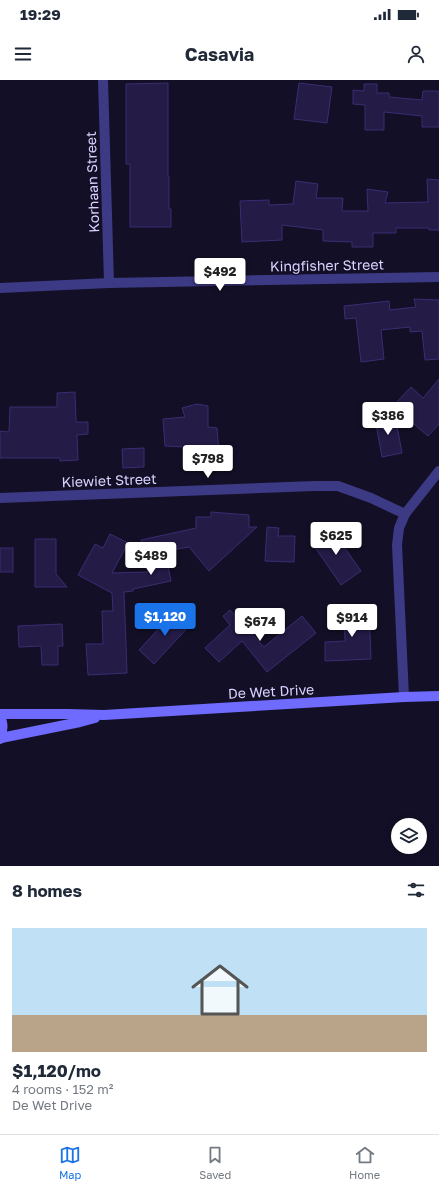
<!DOCTYPE html>
<meta charset="utf-8">
<style>
:root{--surface:#fff;--page:#f2f2f3;--text:#1f2937;--muted:#747a83;--line:#e0e1e3;--accent:#1a73e8}
body{margin:0;font-family:"Golos Text",sans-serif;background:var(--page);color:var(--text);height:100vh;display:flex;flex-direction:column;font-size:15px;white-space:nowrap}
*{box-sizing:border-box;margin:0}
p{font-size:13px;color:var(--muted)}
.icon{flex:none;width:22px;height:22px;fill:none;stroke:currentColor;stroke-width:2;stroke-linecap:round;stroke-linejoin:round}
.map{position:relative;height:786px;overflow:hidden}
.panel{display:flex;flex-direction:column;background:var(--surface);flex:1}
.panel>*{flex:none}
.controls{position:absolute;left:391px;top:738px;display:grid;gap:8px}
.controls a{display:grid;place-items:center;width:36px;height:36px;border-radius:50%;background:var(--surface);box-shadow:0 2px 10px #0003;font-size:20px}
.price{position:absolute;translate:-50% -34px;padding:0 9px;border-radius:4px;background:#fff;color:#222;font-size:13px;line-height:26px;filter:drop-shadow(0 1px 2px #0008)}
.price::after{content:'';position:absolute;left:50%;top:24px;width:12px;height:9px;margin-left:-6px;background:inherit;clip-path:polygon(0 0,100% 0,50% 100%)}
.price.active{background:var(--accent);color:#fff}
ul{padding:0;list-style:none}
li{display:grid;align-content:center;gap:8px;height:212px;padding:0 12px}
li span{display:grid;place-items:center;height:124px;border-radius:0px;color:#555}
li>.icon{margin-inline-start:auto}
span .icon{width:72px;height:72px;fill:#fffc;stroke-width:1}
li b{font-size:17px}
h2{display:flex;justify-content:space-between;align-items:center;height:48px;padding:0 12px;font-size:17px}
.status{display:flex;justify-content:space-between;align-items:center;height:28px;padding:0 20px;background:var(--surface);direction:ltr}
.status svg{height:11px;fill:currentColor}
header{display:flex;justify-content:space-between;align-items:center;height:52px;padding:0 12px;background:var(--surface);font-size:18px;font-weight:700}
.dock{display:flex;justify-content:space-around;align-items:center;height:56px;border-top:1px solid var(--line);background:var(--surface);font-size:11px;color:var(--muted)}
.dock a{display:grid;justify-items:center;gap:2px}
.dock .active{color:var(--accent)}
.map>svg:first-child{display:block}
.building{fill:#241b47;stroke:#3b2d73}
.lines{fill:none;stroke-linecap:round;stroke-linejoin:round}
.street{stroke:#3d3a85;stroke-width:10}
.secondary{stroke:#6f6bff;stroke-width:10}
.labels{text-anchor:middle;dominant-baseline:central;stroke-width:3;stroke-linejoin:round;paint-order:stroke}
.street-label{font-size:14px;fill:#d9d4ff;stroke:#130f26}
</style>
<div class="status"><b>19:29</b><svg viewBox="0 0 49 12"><path d="M0 12V9h3v3zM5 12V6h3v6zM10 12V3h3v9zM15 12V0h3v12zM26 1h20v11H26zM47 4h2v5h-2z"/></svg></div>
<header><svg class="icon" aria-label="menu" viewBox="0 0 24 24"><path d="M4 6h16M4 12h16M4 18h16"/></svg>Casavia<svg class="icon" aria-label="person" viewBox="0 0 24 24"><circle cx="12" cy="8" r="4"/><path d="M4 21q1-7 8-7t8 7"/></svg></header>
<div class="map">
<svg width="439" height="786" viewBox="0 0 439 786">
<rect width="100%" height="100%" fill="#130f26"/>
<g class="building">
<path d="M 168,3 L 168,97 L 169,97 L 169,129 L 171,129 L 171,147 L 130,147 L 130,84 L 126,84 L 126,4 Z"/>
<path d="M 299,3 L 332,7 L 327,43 L 294,39 Z"/>
<path d="M 364,4 L 377,4 L 377,13 L 389,13 L 389,17 L 422,20 L 423,11 L 439,11 L 439,47 L 422,47 L 422,36 L 384,32 L 384,50 L 365,50 L 365,25 L 353,24 L 353,10 L 364,11 Z"/>
<path d="M 427,99 L 439,100 L 439,150 L 429,150 L 429,148 L 396,148 L 396,153 L 373,153 L 373,167 L 352,167 L 352,162 L 323,161 L 323,150 L 282,145 L 282,160 L 242,162 L 240,121 L 269,120 L 269,125 L 293,124 L 296,101 L 318,104 L 316,118 L 343,118 L 342,131 L 368,131 L 367,109 L 388,112 L 385,123 L 428,122 Z"/>
<path d="M 414,219 L 439,220 L 439,279 L 425,280 L 422,251 L 410,252 L 410,247 L 381,250 L 384,279 L 361,282 L 356,238 L 345,239 L 344,226 L 389,221 L 390,230 L 416,227 Z"/>
<path d="M 439,299 L 439,344 L 428,356 L 393,326 L 411,307 L 423,318 Z"/>
<path d="M 75,312 L 76,342 L 88,342 L 88,354 L 77,355 L 78,380 L 60,381 L 60,378 L 0,378 L 0,351 L 9,352 L 10,327 L 57,327 L 57,313 Z"/>
<path d="M 197,324 L 208,326 L 208,347 L 217,348 L 219,373 L 186,374 L 184,367 L 165,366 L 163,339 L 185,337 L 182,328 Z"/>
<path d="M 395,335 L 402,373 L 382,377 L 375,339 Z"/>
<path d="M 144,368 L 144,387 L 123,388 L 122,369 Z"/>
<path d="M 211,432 L 249,435 L 249,447 L 257,447 L 209,491 L 189,467 L 165,471 L 171,501 L 133,509 L 133,511 L 124,512 L 127,593 L 88,595 L 86,564 L 103,564 L 102,531 L 113,531 L 112,513 L 78,495 L 95,464 L 103,468 L 110,454 L 128,463 L 112,493 L 148,492 L 141,460 L 196,448 L 196,437 L 211,437 Z"/>
<path d="M 267,447 L 279,448 L 278,456 L 295,456 L 294,482 L 265,481 Z"/>
<path d="M 330,447 L 361,491 L 341,505 L 310,460 Z"/>
<path d="M 35,459 L 56,459 L 56,494 L 67,507 L 35,507 Z"/>
<rect x="0" y="468" width="13" height="24"/>
<path d="M 369,527 L 371,579 L 325,581 L 325,562 L 345,561 L 344,528 Z"/>
<path d="M 176,530 L 191,544 L 154,584 L 139,570 Z"/>
<path d="M 230,530 L 264,567 L 302,536 L 316,553 L 267,592 L 242,561 L 219,582 L 205,568 L 230,545 L 223,536 Z"/>
<path d="M 62,544 L 63,566 L 58,566 L 58,585 L 42,585 L 41,566 L 19,567 L 18,546 Z"/>
</g>
<g class="lines">
<g class="street">
<path d="M 103,0 L 109,203"/>
<path d="M 0,208 L 109,203 L 439,197"/>
<path d="M 0,418 L 315,406 L 338,406 L 371,418 L 405,434"/>
<path d="M 404,617 L 397,465 L 399,448 L 405,434 L 439,391"/>
</g>
<g class="secondary">
<path d="M 0,634 L 68,634 L 104,635 L 404,617 L 439,616"/>
<path d="M 0,637 C 4,644 3,651 0,659"/>
<path d="M 1,658 L 80,642 L 95,638"/>
</g>
</g>
<g class="labels">
<g class="street-label">
<text transform="translate(92 102) rotate(-92)">Korhaan Street</text>
<text transform="translate(327 185) rotate(-1)">Kingfisher Street</text>
<text transform="translate(109 400) rotate(-2)">Kiewiet Street</text>
<text transform="translate(271 611) rotate(-3)">De Wet Drive</text>
</g>
</g>
</svg>
<div class="controls">
<a><svg class="icon" aria-label="layers" viewBox="0 0 24 24"><path d="M12 4l9 5-9 5-9-5zM3 14l9 5 9-5"/></svg></a>
</div>
<b class="price" style="left:220px;top:212px">$492</b>
<b class="price" style="left:388px;top:356px">$386</b>
<b class="price" style="left:208px;top:399px">$798</b>
<b class="price" style="left:336px;top:476px">$625</b>
<b class="price" style="left:151px;top:496px">$489</b>
<b class="price active" style="left:165px;top:557px">$1,120</b>
<b class="price" style="left:352px;top:558px">$914</b>
<b class="price" style="left:260px;top:562px">$674</b>
</div>
<section class="panel">
<h2>8 homes<svg class="icon" aria-label="filters" viewBox="0 0 24 24"><path d="M4 7h16M4 17h16"/><circle cx="9" cy="7" r="2"/><circle cx="15" cy="17" r="2"/></svg></h2>
<ul>
<li><span style="background:linear-gradient(#bfe0f5 70%,#b9a48a 0)"><svg class="icon" aria-label="home" viewBox="0 0 24 24"><path d="M3 11l9-7 9 7M6 9v11h12V9"/></svg></span><div><b>$1,120/mo</b><p>4 rooms · 152 m²</p><p>De Wet Drive</p></div></li>
</ul>
</section>
<nav class="dock">
<a class="active"><svg class="icon" aria-label="map" viewBox="0 0 24 24"><path d="M3 6l6-2 6 2 6-2v14l-6 2-6-2-6 2zM9 4v14M15 6v14"/></svg>Map</a>
<a><svg class="icon" aria-label="saved" viewBox="0 0 24 24"><path d="M7 4h10v16l-5-4-5 4z"/></svg>Saved</a>
<a><svg class="icon" aria-label="home" viewBox="0 0 24 24"><path d="M3 11l9-7 9 7M6 9v11h12V9"/></svg>Home</a>
</nav>
